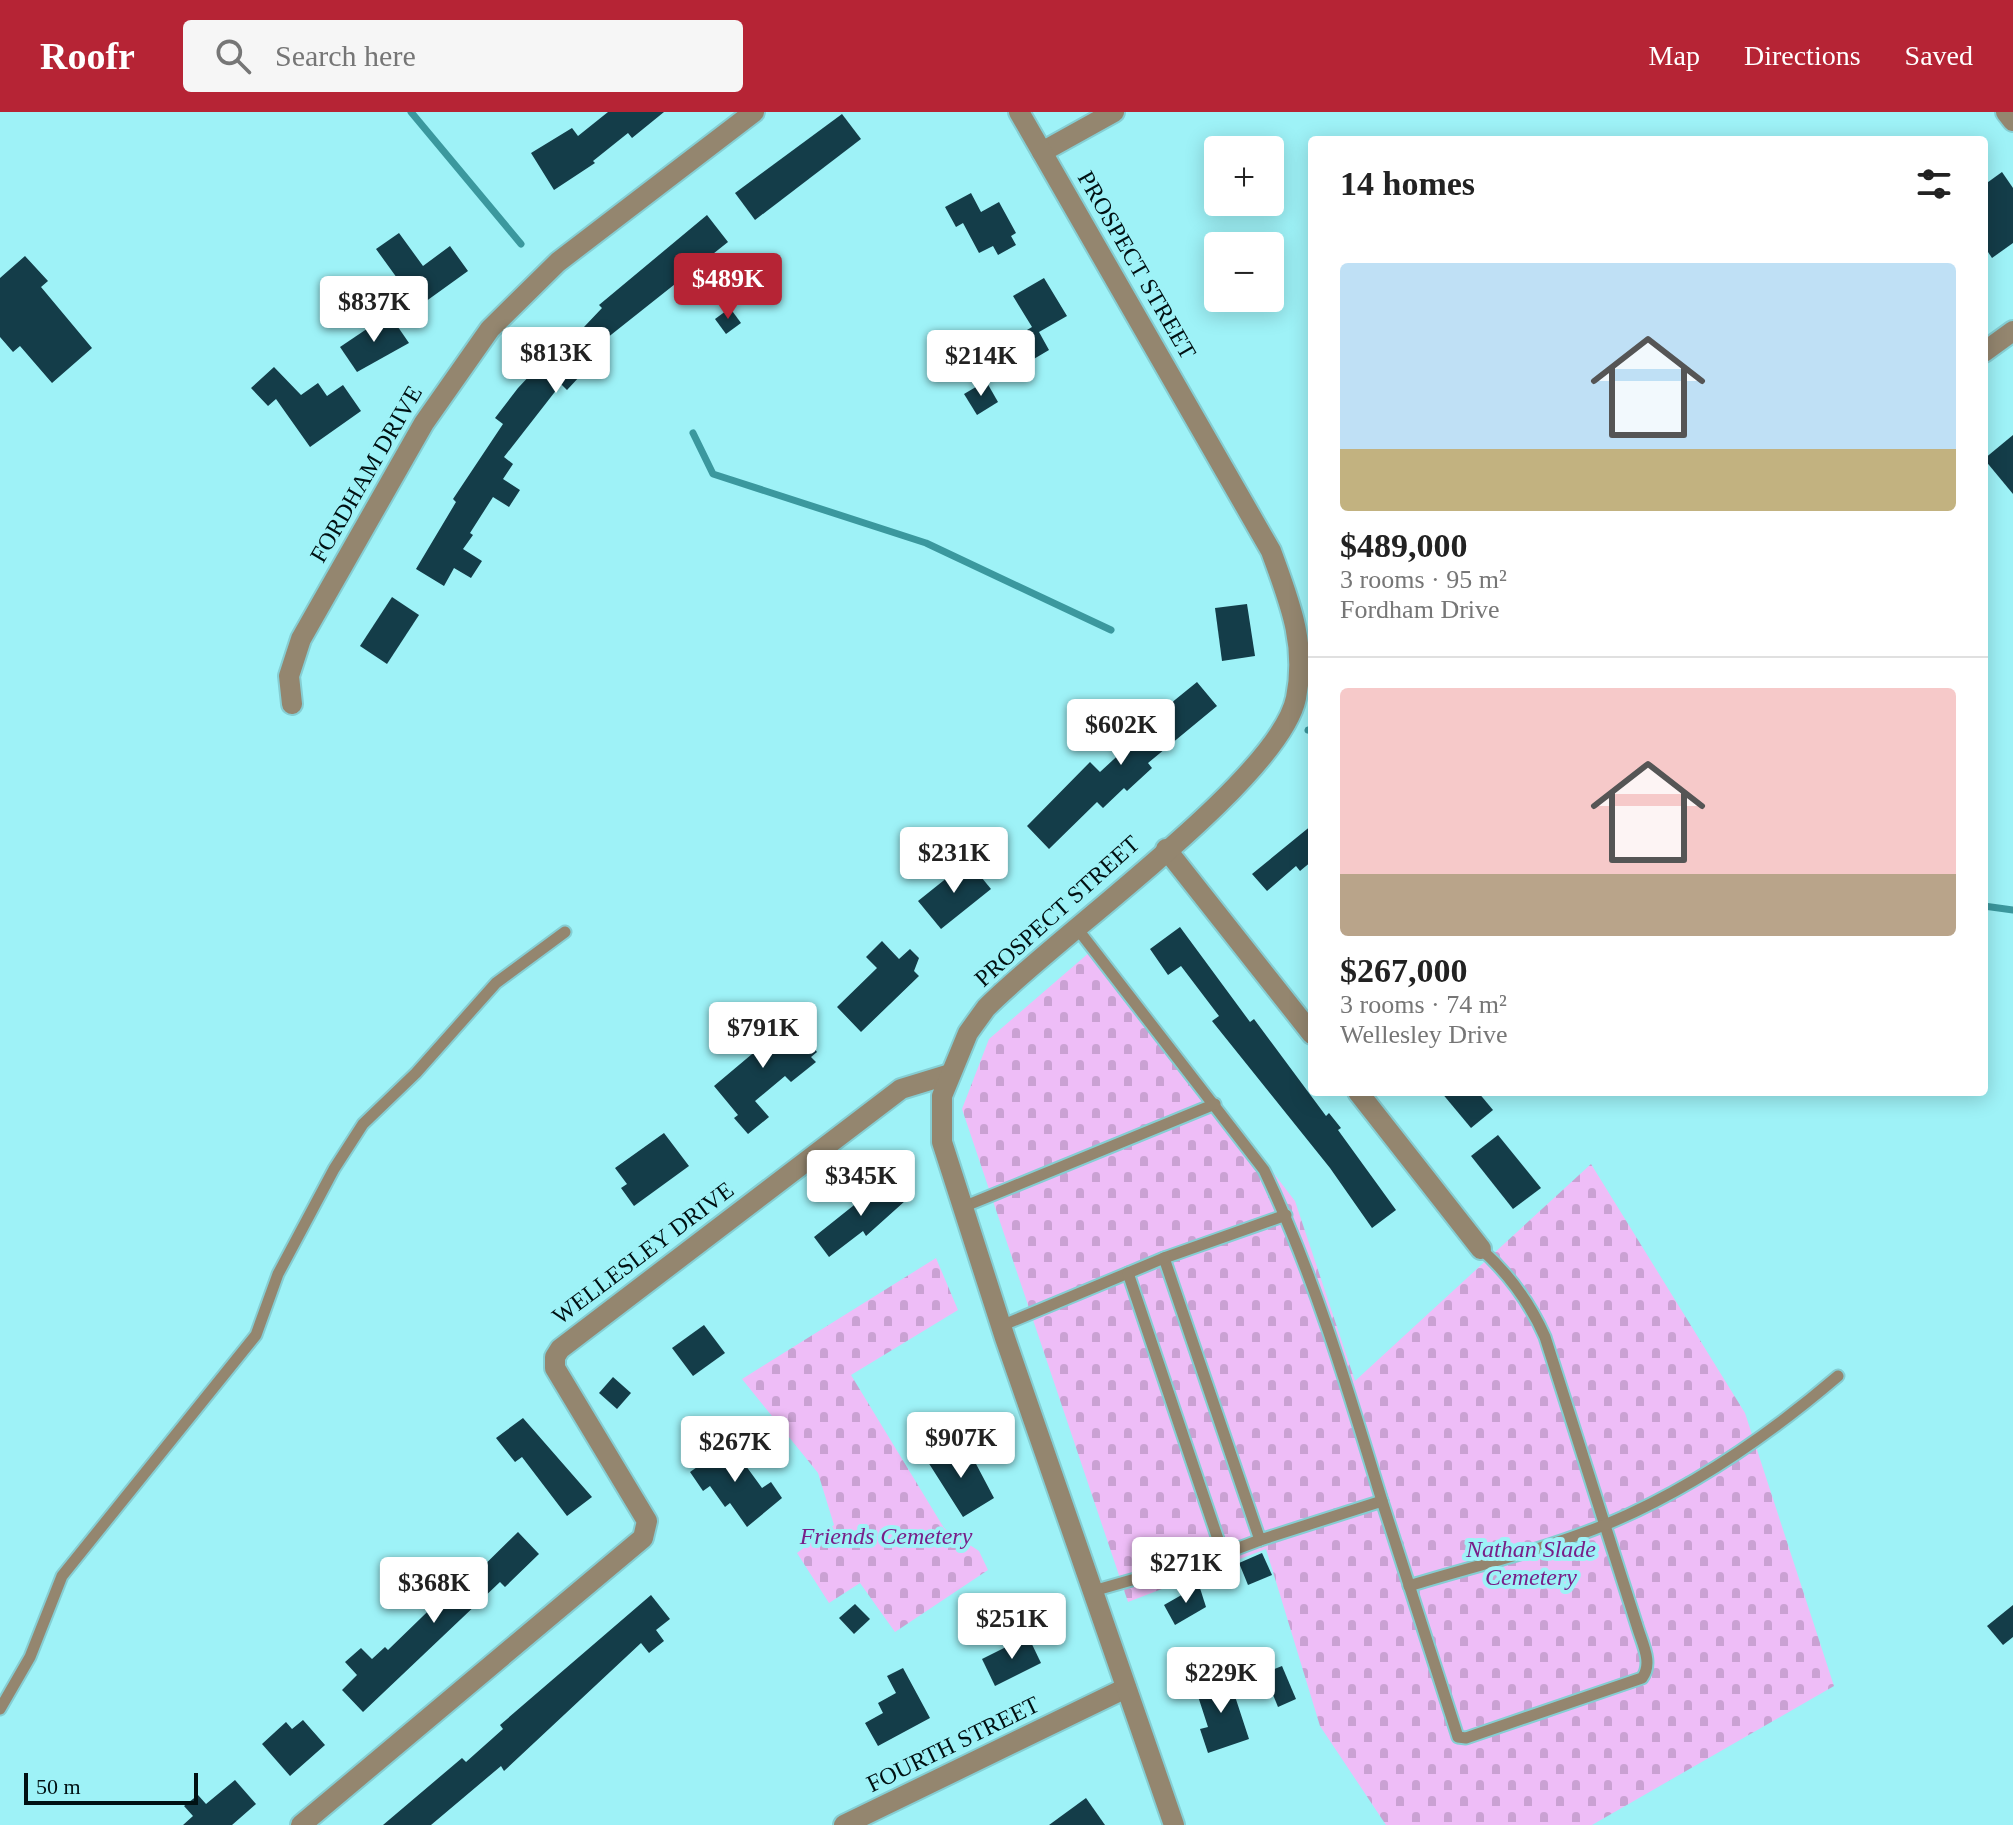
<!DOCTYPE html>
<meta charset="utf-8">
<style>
:root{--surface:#fff;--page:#f6f6f6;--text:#222;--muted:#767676;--line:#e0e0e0;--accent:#b62435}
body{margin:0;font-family:Georgia,serif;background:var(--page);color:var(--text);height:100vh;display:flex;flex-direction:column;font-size:30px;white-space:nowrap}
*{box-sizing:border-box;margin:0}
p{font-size:26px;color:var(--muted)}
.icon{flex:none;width:44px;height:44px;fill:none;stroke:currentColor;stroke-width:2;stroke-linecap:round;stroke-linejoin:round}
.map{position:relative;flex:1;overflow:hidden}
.panel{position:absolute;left:1308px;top:24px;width:680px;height:960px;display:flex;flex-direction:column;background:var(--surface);border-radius:8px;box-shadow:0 4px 20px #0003}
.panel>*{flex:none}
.controls{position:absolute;left:1204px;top:24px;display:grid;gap:16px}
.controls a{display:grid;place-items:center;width:80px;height:80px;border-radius:8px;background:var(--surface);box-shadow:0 4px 20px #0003;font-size:40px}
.scale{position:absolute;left:24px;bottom:20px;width:174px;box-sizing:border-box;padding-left:8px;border:4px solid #001113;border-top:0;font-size:22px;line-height:28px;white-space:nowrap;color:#001113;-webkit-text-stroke:6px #9ef2f7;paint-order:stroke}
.price{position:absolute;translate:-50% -68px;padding:0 18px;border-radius:8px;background:#fff;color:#222;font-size:26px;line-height:52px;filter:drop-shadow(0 2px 4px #0008)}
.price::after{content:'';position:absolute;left:50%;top:48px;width:24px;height:18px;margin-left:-12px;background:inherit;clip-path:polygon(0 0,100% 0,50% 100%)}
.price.selected{background:var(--accent);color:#fff}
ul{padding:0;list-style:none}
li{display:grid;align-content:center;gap:16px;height:424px;padding:0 32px}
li+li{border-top:2px solid var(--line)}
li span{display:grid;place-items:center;height:248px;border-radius:8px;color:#555}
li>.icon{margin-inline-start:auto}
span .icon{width:144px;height:144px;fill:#fffc;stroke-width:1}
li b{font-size:34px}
h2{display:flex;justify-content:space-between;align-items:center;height:96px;padding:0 32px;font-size:34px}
header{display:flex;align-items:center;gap:48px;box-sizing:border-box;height:112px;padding:0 40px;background:var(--accent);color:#fff}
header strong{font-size:38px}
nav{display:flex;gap:44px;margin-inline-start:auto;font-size:28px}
.search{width:560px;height:72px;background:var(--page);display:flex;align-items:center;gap:20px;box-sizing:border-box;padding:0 28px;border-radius:8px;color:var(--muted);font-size:30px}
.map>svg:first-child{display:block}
.cemetery{fill:url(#cemetery-stones)}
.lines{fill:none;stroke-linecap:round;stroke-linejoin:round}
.stream{stroke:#3b989e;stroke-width:7}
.building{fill:#143d49}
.service-casing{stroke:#85ced3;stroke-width:15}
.minor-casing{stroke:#85ced3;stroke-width:24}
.tertiary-casing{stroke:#85ced3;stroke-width:24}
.service{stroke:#94866f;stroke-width:11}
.minor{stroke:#94866f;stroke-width:20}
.tertiary{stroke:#94866f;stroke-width:20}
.labels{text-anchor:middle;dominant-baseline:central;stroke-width:8;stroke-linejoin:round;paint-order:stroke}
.street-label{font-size:24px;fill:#001113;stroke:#9ef2f7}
.park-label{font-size:24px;font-style:italic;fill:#781f88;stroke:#9ef2f7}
</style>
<header>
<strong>Roofr</strong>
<div class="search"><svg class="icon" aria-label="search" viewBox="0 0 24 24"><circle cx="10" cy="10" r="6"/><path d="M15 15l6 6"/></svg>Search here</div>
<nav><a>Map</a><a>Directions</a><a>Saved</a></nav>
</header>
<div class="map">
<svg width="2013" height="1713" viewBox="0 0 2013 1713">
<defs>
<pattern id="cemetery-stones" width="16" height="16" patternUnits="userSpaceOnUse" patternTransform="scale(2)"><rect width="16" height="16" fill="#eebdf7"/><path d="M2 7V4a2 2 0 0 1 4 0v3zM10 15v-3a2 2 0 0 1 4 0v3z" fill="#caa1d3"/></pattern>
</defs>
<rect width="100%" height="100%" fill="#9ef2f7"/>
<g class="cemetery">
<path d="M 1098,833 L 1295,1089 L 1355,1269 L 1591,1052 L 1745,1301 L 1834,1574 L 1592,1713 L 1386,1713 L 1320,1614 L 1266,1437 L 1128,1490 L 962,997 L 989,927 Z"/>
<path d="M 936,1146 L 958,1198 L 851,1263 L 944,1416 L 979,1439 L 988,1458 L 895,1520 L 860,1471 L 829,1491 L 797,1441 L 834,1413 L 818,1361 L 742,1267 Z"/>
</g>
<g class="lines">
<g class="stream">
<path d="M 411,0 L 521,132"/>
<path d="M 693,321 L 713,362 L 926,431 L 1111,518"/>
<path d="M 1308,618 L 1312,619"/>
<path d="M 1984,794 L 2013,798"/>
</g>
</g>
<g class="building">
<path d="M 608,0 L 664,0 L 632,26 L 628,21 L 593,49 L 595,51 L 554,78 L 531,41 L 572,16 L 578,24 Z"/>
<path d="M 842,2 L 861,27 L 755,108 L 735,81 Z"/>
<path d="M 2002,60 L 2013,76 L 2013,131 L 1992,146 L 1984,134 L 1984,73 Z"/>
<path d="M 971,81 L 981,100 L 999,90 L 1016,121 L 1011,124 L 1016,133 L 998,143 L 993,134 L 979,141 L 963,111 L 956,115 L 945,95 Z"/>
<path d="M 707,103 L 728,130 L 602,230 L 607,235 L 567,278 L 561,272 L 504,345 L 513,352 L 503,367 L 520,378 L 509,395 L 493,385 L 470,421 L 473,423 L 463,437 L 482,449 L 471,466 L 454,456 L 444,474 L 416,457 L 456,390 L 453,387 L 503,312 L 495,306 L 518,276 L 562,229 L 566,234 L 602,196 L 599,193 Z"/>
<path d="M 399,121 L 423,154 L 450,134 L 468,159 L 418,195 L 376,137 Z"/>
<path d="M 25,144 L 48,169 L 41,175 L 92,236 L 52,271 L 20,234 L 13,240 L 0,225 L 0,166 Z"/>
<path d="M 1044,166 L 1067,204 L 1039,220 L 1049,238 L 1012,260 L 997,236 L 1032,215 L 1013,184 Z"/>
<path d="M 730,196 L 741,211 L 726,222 L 715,207 Z"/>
<path d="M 389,202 L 409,231 L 357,260 L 340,235 Z"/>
<path d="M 274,255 L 301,283 L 318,271 L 327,284 L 343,273 L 361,299 L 310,335 L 276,287 L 268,294 L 251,276 Z"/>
<path d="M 986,269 L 998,290 L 977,303 L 964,282 Z"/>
<path d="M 2013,323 L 2013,382 L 1984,347 Z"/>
<path d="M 392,485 L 419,503 L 387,552 L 360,534 Z"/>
<path d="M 1247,492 L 1255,544 L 1222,549 L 1215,496 Z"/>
<path d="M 1197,570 L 1217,594 L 1148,651 L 1152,656 L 1127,679 L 1124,676 L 1103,696 L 1097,690 L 1049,737 L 1027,714 L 1090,650 L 1100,660 L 1152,612 L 1149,609 Z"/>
<path d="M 1312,713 L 1312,749 L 1300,759 L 1296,754 L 1267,779 L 1252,762 Z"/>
<path d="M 968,749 L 991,777 L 941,817 L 918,789 Z"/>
<path d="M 1180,815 L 1250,910 L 1254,907 L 1326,1004 L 1329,1001 L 1341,1016 L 1338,1018 L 1396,1098 L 1372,1116 L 1330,1056 L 1212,909 L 1219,904 L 1181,854 L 1168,863 L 1150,837 Z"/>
<path d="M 882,829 L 899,847 L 910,837 L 919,846 L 914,859 L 919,864 L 861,920 L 837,895 L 877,856 L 866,845 Z"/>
<path d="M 748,898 L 771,926 L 786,914 L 796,925 L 801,921 L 817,940 L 811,945 L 816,950 L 791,970 L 785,964 L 755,989 L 769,1005 L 748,1022 L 734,1006 L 738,1003 L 714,974 L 758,937 L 735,909 Z"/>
<path d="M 1441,980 L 1478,980 L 1493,998 L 1471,1016 Z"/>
<path d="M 664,1021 L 689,1054 L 634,1094 L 621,1076 L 627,1072 L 615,1056 Z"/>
<path d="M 1498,1023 L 1541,1076 L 1513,1097 L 1471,1044 Z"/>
<path d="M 888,1066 L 905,1089 L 866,1124 L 863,1119 L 829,1145 L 814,1125 Z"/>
<path d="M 704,1213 L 725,1241 L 693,1264 L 672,1236 Z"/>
<path d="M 613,1265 L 631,1281 L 617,1297 L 599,1281 Z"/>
<path d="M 523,1306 L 592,1385 L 567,1404 L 522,1345 L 515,1350 L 496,1326 Z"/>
<path d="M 730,1332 L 762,1376 L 771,1370 L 782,1386 L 747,1415 L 730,1391 L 725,1395 L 710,1374 L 703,1379 L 690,1360 L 700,1353 L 696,1348 L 716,1335 L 719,1340 Z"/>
<path d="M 957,1332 L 970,1353 L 975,1350 L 994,1386 L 963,1405 L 928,1350 Z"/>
<path d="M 518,1420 L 539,1442 L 505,1475 L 500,1470 L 363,1600 L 342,1578 L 357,1563 L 345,1550 L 361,1536 L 372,1547 L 385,1535 L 388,1538 L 455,1473 L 459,1478 Z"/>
<path d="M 1262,1441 L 1272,1463 L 1248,1473 L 1239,1451 Z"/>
<path d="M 1199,1473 L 1206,1495 L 1175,1513 L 1164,1493 Z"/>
<path d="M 651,1483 L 670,1507 L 656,1518 L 664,1529 L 649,1541 L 641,1531 L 504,1659 L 501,1654 L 431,1713 L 383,1713 L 462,1646 L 466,1650 L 503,1617 L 500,1613 Z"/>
<path d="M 855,1492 L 870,1507 L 854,1522 L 839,1506 Z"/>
<path d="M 2013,1493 L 2013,1525 L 2003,1533 L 1987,1514 Z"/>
<path d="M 1028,1524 L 1041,1551 L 995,1574 L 982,1547 Z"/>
<path d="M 1282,1554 L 1296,1587 L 1278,1595 L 1264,1561 Z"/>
<path d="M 903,1556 L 930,1606 L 878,1634 L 865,1611 L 883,1601 L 878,1591 L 896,1581 L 887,1564 Z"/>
<path d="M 1222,1566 L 1229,1566 L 1249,1627 L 1208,1641 L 1200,1617 L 1208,1615 L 1195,1575 Z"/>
<path d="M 303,1608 L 325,1633 L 290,1664 L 262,1632 L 286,1610 L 292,1617 Z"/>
<path d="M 235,1668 L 256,1692 L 232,1713 L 183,1713 L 193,1704 L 184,1694 L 198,1683 L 206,1692 Z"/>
<path d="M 1086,1686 L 1105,1713 L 1049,1713 Z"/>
</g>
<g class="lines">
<defs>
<g id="service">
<path d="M 1076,815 L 1264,1058 C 1314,1163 1348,1277 1382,1389 L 1260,1428 L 1164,1146 L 1286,1103"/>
<path d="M 963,1095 L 1215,992"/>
<path d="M 1001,1214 L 1164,1146"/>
<path d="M 1382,1389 L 1458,1625 L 1466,1626 L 1642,1566 C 1653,1552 1643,1533 1638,1517 L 1545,1225 C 1530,1191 1509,1162 1481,1137"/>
<path d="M 1223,1442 L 1260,1428"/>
<path d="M 1409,1474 C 1474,1454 1544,1438 1607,1412 C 1691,1377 1769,1323 1838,1264"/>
<path d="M 1093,1479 L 1223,1442 L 1128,1161"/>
<path d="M 0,1597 L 30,1545 L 62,1464 L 256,1223 L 278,1162 L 334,1057 L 363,1012 L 416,961 L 496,871 L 565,820"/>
</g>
<g id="minor">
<path d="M 2006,0 L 2013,9"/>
<path d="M 1042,40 L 1114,0"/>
<path d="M 1984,240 L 2013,219"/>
<path d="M 292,592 L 289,564 L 301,527 L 424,311 L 490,217 L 558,150 L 754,0"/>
<path d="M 1166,737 L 1312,922"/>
<path d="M 1358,980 L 1481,1137"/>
<path d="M 301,1713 L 643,1426 L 647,1409 L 555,1256 L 555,1245 L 560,1237 L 901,977 L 950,962"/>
<path d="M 844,1713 L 1126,1576"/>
</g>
<path id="tertiary" d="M 1019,0 L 1271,439 C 1289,489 1307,531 1296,586 C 1279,668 1054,826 986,896 L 968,921 L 942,984 L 942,1030 L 1005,1226 L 1174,1713"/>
</defs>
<use href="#service" class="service-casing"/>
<use href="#minor" class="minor-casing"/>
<use href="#tertiary" class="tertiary-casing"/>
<use href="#service" class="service"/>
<use href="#minor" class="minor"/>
<use href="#tertiary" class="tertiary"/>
</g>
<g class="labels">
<g class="street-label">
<text transform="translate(1137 153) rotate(60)">PROSPECT STREET</text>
<text transform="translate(366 362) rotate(-60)">FORDHAM DRIVE</text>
<text transform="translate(1057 799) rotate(-42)">PROSPECT STREET</text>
<text transform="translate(643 1141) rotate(-37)">WELLESLEY DRIVE</text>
<text transform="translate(953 1632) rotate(-26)">FOURTH STREET</text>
</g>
<g class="park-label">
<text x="886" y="1424">Friends Cemetery</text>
<text x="1531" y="1437">Nathan Slade<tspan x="1531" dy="28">Cemetery</tspan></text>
</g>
</g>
</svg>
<div class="controls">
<a>+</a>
<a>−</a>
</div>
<div class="scale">50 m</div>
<b class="price selected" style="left:728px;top:209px">$489K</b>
<b class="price" style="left:374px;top:232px">$837K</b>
<b class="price" style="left:556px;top:283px">$813K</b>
<b class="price" style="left:981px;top:286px">$214K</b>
<b class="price" style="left:1121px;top:655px">$602K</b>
<b class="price" style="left:954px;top:783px">$231K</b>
<b class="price" style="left:763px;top:958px">$791K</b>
<b class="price" style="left:861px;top:1106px">$345K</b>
<b class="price" style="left:961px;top:1368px">$907K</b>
<b class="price" style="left:735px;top:1372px">$267K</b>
<b class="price" style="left:1186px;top:1493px">$271K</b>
<b class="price" style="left:434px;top:1513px">$368K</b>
<b class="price" style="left:1012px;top:1549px">$251K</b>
<b class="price" style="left:1221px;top:1603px">$229K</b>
<section class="panel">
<h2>14 homes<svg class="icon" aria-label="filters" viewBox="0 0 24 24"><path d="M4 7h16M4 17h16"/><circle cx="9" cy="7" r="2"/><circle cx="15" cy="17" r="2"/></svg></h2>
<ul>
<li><span style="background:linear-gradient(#bfe0f5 75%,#c2b280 0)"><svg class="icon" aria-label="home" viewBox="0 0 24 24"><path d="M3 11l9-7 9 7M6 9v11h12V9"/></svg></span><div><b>$489,000</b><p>3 rooms · 95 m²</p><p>Fordham Drive</p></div></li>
<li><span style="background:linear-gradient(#f6c9c9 75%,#b9a48a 0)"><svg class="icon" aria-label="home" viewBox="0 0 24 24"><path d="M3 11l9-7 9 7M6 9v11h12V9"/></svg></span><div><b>$267,000</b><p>3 rooms · 74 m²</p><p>Wellesley Drive</p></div></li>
</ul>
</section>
</div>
